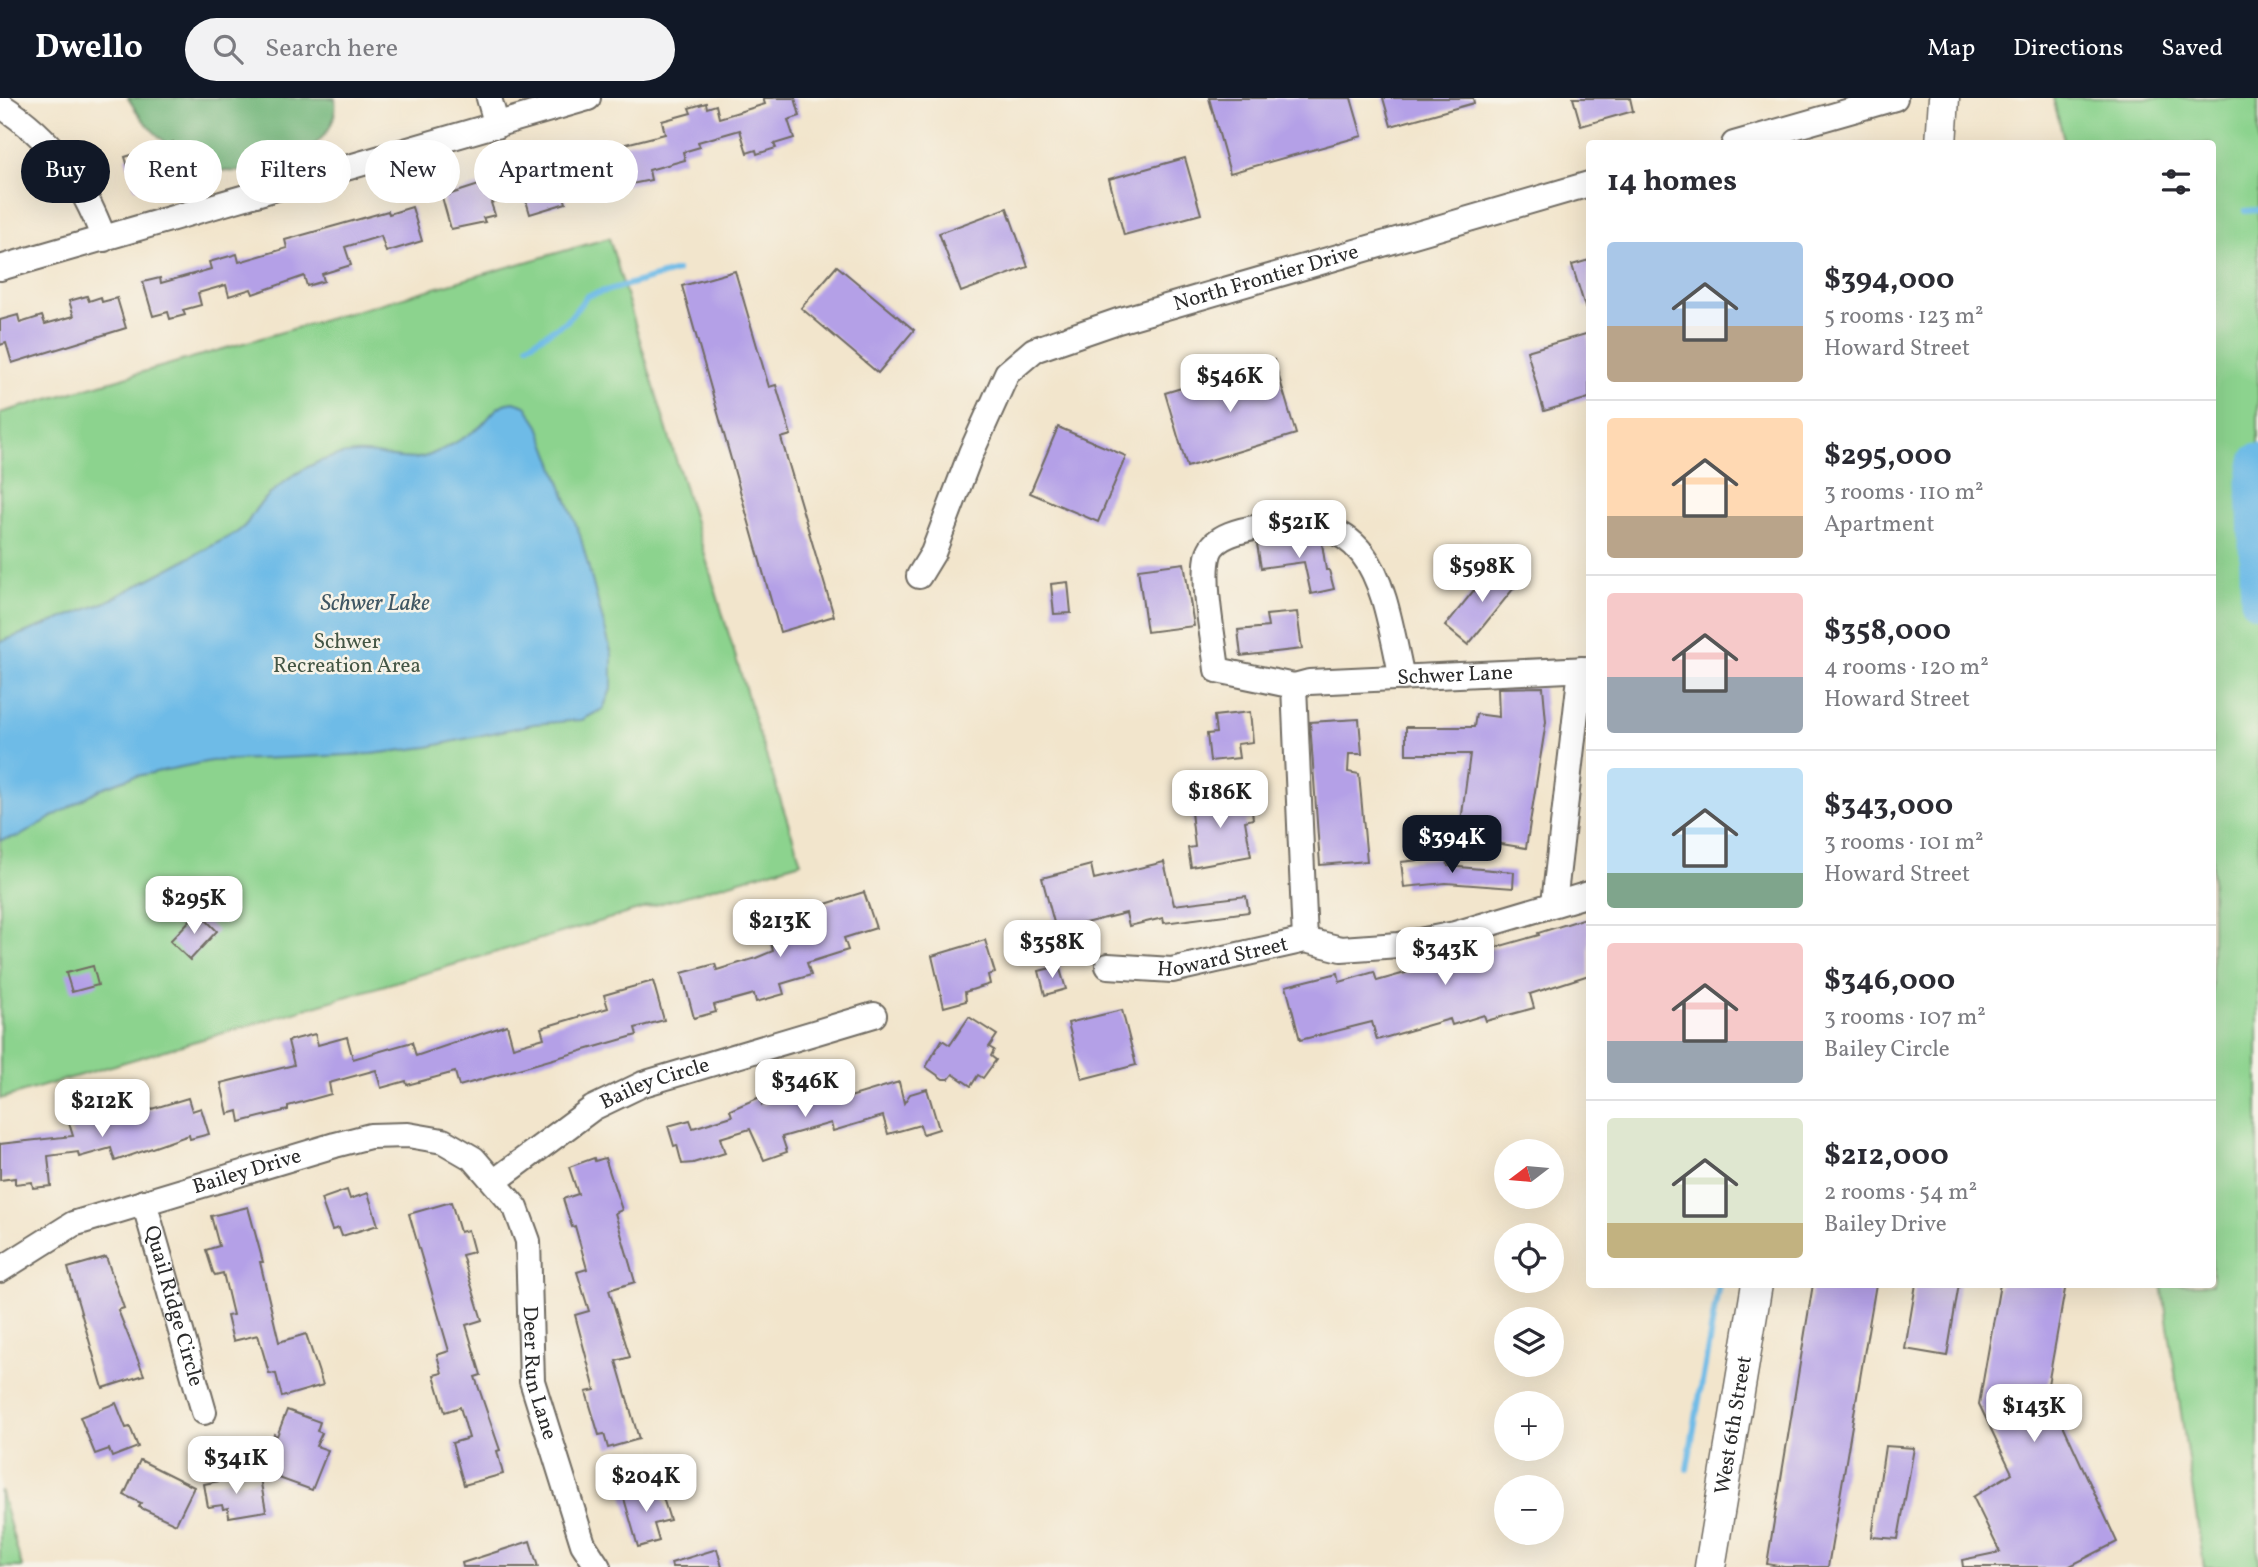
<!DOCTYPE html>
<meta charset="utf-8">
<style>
:root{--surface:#fff;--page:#f2f2f3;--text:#2b2b33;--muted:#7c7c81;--line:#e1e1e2;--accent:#111827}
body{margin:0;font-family:Vollkorn,serif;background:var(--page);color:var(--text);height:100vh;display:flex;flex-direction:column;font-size:26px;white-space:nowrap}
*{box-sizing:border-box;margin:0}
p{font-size:23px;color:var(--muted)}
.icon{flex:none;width:38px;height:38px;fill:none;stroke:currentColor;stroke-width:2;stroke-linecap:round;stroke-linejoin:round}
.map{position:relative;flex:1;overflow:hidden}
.panel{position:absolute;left:1586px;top:42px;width:630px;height:1148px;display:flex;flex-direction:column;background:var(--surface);border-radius:7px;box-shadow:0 7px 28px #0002}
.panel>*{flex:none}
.guide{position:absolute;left:21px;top:42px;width:665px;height:63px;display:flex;gap:14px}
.needle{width:46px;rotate:254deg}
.controls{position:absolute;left:1494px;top:1041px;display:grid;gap:14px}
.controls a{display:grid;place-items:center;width:70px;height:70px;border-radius:50%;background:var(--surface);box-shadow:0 7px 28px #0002;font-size:35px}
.price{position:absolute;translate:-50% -60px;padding:0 16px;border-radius:14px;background:#fff;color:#222;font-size:23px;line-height:46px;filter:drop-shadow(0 2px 4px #0008)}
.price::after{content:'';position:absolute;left:50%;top:42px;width:21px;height:16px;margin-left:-10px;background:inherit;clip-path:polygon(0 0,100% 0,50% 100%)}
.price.on{background:var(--accent);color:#fff}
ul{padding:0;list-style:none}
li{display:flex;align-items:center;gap:21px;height:175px;padding:0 21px}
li+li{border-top:2px solid var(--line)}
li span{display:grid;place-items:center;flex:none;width:196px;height:140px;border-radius:7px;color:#555}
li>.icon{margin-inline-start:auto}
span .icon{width:84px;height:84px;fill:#fffc;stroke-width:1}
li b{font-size:30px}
h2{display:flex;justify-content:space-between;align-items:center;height:84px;padding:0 21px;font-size:30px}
.tag{padding:0 24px;border-radius:32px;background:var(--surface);box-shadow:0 7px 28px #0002;font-size:24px;line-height:63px}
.tag.on{background:var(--accent);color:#fff}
header{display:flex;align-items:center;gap:42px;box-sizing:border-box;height:98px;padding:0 35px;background:var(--accent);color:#fff}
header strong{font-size:33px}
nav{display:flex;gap:38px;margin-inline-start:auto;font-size:24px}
.search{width:490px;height:63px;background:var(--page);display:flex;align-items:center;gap:18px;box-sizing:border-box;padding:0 24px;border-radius:38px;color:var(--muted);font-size:26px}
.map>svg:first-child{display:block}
.green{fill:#8cd38e;stroke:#5c7f5c;stroke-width:2}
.forest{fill:#71b579;stroke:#4e7052;stroke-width:2}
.water{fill:#6ebbe7;stroke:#4c7389;stroke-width:2}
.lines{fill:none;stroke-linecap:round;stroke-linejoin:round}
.stream{stroke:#6ebbe7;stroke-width:6}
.river{stroke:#6ebbe7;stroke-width:35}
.building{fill:#b4a0e7}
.minor-casing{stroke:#716c63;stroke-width:28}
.major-casing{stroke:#716c63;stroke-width:33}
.minor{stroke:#fff;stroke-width:24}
.major{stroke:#fff;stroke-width:30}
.labels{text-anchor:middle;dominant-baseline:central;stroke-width:5;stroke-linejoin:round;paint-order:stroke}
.street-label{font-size:21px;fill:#2b2b2b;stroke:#f7f3e8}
.park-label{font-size:21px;fill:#435544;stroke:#f7f3e8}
.water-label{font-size:23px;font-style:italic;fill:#3f5663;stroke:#f7f3e8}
</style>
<header>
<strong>Dwello</strong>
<div class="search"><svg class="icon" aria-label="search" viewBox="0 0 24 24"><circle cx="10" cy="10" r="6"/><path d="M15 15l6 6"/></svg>Search here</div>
<nav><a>Map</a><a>Directions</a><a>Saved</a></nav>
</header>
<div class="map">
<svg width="2258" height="1469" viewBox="0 0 2258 1469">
<rect width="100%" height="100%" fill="#f7f3e8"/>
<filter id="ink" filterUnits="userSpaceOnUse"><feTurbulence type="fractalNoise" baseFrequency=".0143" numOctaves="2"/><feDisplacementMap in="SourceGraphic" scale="14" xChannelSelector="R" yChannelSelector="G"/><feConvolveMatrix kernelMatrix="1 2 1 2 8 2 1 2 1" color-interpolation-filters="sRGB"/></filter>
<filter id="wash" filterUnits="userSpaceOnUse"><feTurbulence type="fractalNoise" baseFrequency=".00686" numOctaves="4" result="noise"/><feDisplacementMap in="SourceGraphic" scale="28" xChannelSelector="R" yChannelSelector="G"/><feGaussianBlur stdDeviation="1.57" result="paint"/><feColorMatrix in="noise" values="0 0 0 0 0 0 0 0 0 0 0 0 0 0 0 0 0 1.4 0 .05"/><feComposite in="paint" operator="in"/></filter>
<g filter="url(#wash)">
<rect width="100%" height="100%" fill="#f2e5cc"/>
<g class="green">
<path d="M 2053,0 L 2258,0 L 2258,1469 L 2204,1469 L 2162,1187 L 2212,1186 L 2212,46 L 2065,45 Z"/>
<path d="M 609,140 L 759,636 L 801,764 L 0,1001 L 0,315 Z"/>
<path d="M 0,1392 L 22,1469 L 0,1469 Z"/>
</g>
<path class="forest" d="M 128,0 L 335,0 C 343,56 251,85 208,69 C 175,57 145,30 128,0 Z"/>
<path class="water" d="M 514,304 L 526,308 L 539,328 L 580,437 L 612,557 L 612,589 L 603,611 L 582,622 L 534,626 L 428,649 L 372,656 L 211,663 L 132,679 L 102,690 L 20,738 L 0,742 L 0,544 L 106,504 L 236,435 C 252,424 249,418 259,407 C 285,380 318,357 356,355 C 381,353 405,367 430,357 C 446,350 463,341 477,331 C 492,320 493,306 514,304 Z"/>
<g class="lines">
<g class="stream">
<path d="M 2245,113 L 2258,112"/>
<path d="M 528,247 L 567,223 L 587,198 L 677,173"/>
<path d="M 1687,1371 L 1719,1186"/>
</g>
<path class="river" d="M 2258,363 L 2254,385 L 2258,502"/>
</g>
<g id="blocks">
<g class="building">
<path d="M 763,0 L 795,0 L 800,18 L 788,22 L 794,40 L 774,46 L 776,50 L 757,56 L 756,52 L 747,55 L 740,32 L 698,44 L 700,49 L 683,54 L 685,62 L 649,72 L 651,82 L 612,90 L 609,78 L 597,81 L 595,76 L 560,86 L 566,105 L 530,116 L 522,89 L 528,87 L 523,72 L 665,36 L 662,23 L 691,15 L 689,10 L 706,5 L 707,10 L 716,7 L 719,20 L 765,6 Z"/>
<path d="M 1209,0 L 1351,0 L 1362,38 L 1230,75 Z"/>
<path d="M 1383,0 L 1473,0 L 1474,5 L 1391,28 Z"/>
<path d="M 1573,0 L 1630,0 L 1633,13 L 1581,28 Z"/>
<path d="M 173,44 L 184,80 L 153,93 L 151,86 L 135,91 L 125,59 Z"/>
<path d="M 1185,60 L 1201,116 L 1124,137 L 1109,81 Z"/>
<path d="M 491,83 L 497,103 L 491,105 L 495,117 L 483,120 L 485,124 L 451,131 L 442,99 Z"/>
<path d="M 412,109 L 422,143 L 386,154 L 381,138 L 345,149 L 351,167 L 322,176 L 324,183 L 307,188 L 304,178 L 253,196 L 251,191 L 229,198 L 226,187 L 198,195 L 201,207 L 183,212 L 185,217 L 170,221 L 168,214 L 153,218 L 143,184 L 160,180 L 161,185 L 211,171 L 209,164 L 237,156 L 239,164 L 287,150 L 285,142 L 388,113 L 389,116 Z"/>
<path d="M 1007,110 L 1028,169 L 961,194 L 939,135 Z"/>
<path d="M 1589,162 L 1589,209 L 1585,209 L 1572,167 Z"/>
<path d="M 837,168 L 914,232 L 878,275 L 801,210 Z"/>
<path d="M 735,173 L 769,289 L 776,287 L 791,337 L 781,340 L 834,518 L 780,534 L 682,188 Z"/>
<path d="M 87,198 L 89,203 L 101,199 L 102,204 L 117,200 L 126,230 L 12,265 L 6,245 L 0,247 L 0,222 L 18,217 L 20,225 L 42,218 L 45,226 L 74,218 L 69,203 Z"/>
<path d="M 1589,235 L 1589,300 L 1544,313 L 1527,253 Z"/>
<path d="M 1274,262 L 1296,336 L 1187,369 L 1165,295 Z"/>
<path d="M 1058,329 L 1126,358 L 1098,424 L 1030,395 Z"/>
<path d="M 1297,441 L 1322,445 L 1326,472 L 1329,472 L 1334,491 L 1311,496 L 1304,464 L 1261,470 L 1257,446 Z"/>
<path d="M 1184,465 L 1194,528 L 1147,534 L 1138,471 Z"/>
<path d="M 1495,466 L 1518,485 L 1468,547 L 1445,528 Z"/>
<path d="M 1068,484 L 1071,515 L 1054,516 L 1051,486 Z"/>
<path d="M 1297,514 L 1302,551 L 1241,558 L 1238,532 L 1268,529 L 1266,517 Z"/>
<path d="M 1543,589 L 1546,624 L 1526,750 L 1459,739 L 1470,656 L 1406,656 L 1406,629 L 1474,629 L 1476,616 L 1499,619 L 1498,590 Z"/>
<path d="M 1250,614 L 1253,644 L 1237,646 L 1239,660 L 1210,663 L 1207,636 L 1216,635 L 1214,618 Z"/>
<path d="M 1359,621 L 1362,656 L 1349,656 L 1348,674 L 1359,676 L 1367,763 L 1320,767 L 1310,624 Z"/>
<path d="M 1250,697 L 1253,721 L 1245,723 L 1251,758 L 1191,769 L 1188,750 L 1195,749 L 1190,705 Z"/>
<path d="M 1447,759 L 1448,768 L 1514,774 L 1513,790 L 1446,785 L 1404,789 L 1401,764 Z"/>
<path d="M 1164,764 L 1174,807 L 1246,798 L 1249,814 L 1164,825 L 1163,820 L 1129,828 L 1126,815 L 1056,832 L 1042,780 L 1091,767 L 1094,781 Z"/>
<path d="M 864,794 L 876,830 L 844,840 L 848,852 L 807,865 L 811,877 L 781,886 L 784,896 L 756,904 L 754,896 L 714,907 L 716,914 L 694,920 L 682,875 L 715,866 L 717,872 L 756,860 L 773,853 L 771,845 L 822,829 L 816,809 Z"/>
<path d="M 198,814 L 217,833 L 190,862 L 170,843 Z"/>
<path d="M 1586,820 L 1589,831 L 1589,877 L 1530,896 L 1534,910 L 1486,923 L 1484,917 L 1452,927 L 1450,921 L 1377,942 L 1372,924 L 1300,942 L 1286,888 L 1338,875 L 1340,884 L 1374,874 L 1377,883 L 1539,837 L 1538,835 Z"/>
<path d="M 985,842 L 995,875 L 988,877 L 990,886 L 965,894 L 966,903 L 944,909 L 932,858 Z"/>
<path d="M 93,868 L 98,887 L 72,894 L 66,875 Z"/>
<path d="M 1059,868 L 1066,891 L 1045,897 L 1039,873 Z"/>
<path d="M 653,883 L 664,922 L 635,930 L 637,937 L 459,988 L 455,974 L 407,987 L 406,983 L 381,990 L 376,972 L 329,985 L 331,996 L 288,1008 L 288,1012 L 240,1024 L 238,1013 L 228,1016 L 221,985 L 294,967 L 288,943 L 315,936 L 318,947 L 347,939 L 353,961 L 412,944 L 416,958 L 507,927 L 513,949 L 544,940 L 541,930 L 608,910 L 604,897 Z"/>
<path d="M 1122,912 L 1136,967 L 1082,981 L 1068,925 Z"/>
<path d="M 969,919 L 997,937 L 989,949 L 994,952 L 991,958 L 996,962 L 983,980 L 978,977 L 971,988 L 953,976 L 949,981 L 943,981 L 926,969 L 942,942 L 950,947 Z"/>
<path d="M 846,984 L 850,999 L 899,984 L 904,1005 L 910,996 L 927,991 L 939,1031 L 923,1036 L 920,1027 L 888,1036 L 883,1018 L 833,1033 L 831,1025 L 782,1039 L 787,1054 L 764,1062 L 750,1031 L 720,1040 L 725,1055 L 693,1065 L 682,1066 L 677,1047 L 674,1048 L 668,1028 L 690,1022 L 693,1030 L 732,1018 L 730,1012 L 760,999 L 762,1007 L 817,986 L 819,992 Z"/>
<path d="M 188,1000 L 192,1013 L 201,1010 L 209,1036 L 190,1041 L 189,1037 L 115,1063 L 111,1050 L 79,1059 L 78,1054 L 48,1058 L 51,1088 L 33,1090 L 32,1084 L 15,1086 L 15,1080 L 0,1082 L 0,1046 L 73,1038 L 68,1022 L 124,1006 L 128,1018 Z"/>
<path d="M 594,1060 L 595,1063 L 605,1060 L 622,1112 L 615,1115 L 635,1184 L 609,1192 L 630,1259 L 616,1263 L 639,1341 L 608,1350 L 604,1336 L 599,1337 L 586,1294 L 595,1292 L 575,1217 L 589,1213 L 577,1174 L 587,1171 L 575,1128 L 572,1129 L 563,1101 L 578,1096 L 569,1069 Z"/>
<path d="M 347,1092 L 350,1101 L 368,1095 L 378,1127 L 342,1138 L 339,1130 L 332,1132 L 321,1101 Z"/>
<path d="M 451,1104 L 460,1134 L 468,1132 L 474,1154 L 462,1157 L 482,1222 L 466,1227 L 481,1277 L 475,1279 L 500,1352 L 497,1353 L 503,1376 L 464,1387 L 452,1345 L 469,1340 L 460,1309 L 445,1314 L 434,1277 L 442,1275 L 437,1257 L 449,1253 L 409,1116 Z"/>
<path d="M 248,1109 L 263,1164 L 260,1164 L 279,1244 L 306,1236 L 323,1287 L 282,1299 L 276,1276 L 269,1275 L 258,1237 L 233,1243 L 227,1218 L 233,1217 L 223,1175 L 215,1177 L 213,1174 L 206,1152 L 219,1148 L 211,1118 Z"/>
<path d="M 106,1159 L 124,1210 L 118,1212 L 144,1277 L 103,1290 L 68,1170 Z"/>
<path d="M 1813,1186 L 1876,1186 L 1828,1469 L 1784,1469 L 1767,1466 Z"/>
<path d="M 1916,1186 L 1959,1186 L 1947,1258 L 1905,1251 Z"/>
<path d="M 2000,1186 L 2066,1186 L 2047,1292 L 2117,1444 L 2068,1469 L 1963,1469 L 1962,1462 L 2000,1454 L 1973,1399 L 2012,1375 L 1979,1306 Z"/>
<path d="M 116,1305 L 126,1330 L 130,1329 L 138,1349 L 112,1359 L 109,1351 L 95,1356 L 80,1319 Z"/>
<path d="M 287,1312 L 320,1324 L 317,1333 L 322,1335 L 316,1348 L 328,1352 L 312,1392 L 262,1374 L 274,1336 L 277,1338 Z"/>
<path d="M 1885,1348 L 1914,1350 L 1898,1441 L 1872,1439 Z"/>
<path d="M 140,1362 L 194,1389 L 176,1426 L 139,1409 L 141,1405 L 124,1397 Z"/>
<path d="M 234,1380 L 235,1385 L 260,1380 L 266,1413 L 229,1419 L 228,1410 L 223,1411 L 222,1407 L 208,1409 L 204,1386 Z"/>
<path d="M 659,1387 L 670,1422 L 654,1426 L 659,1443 L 638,1449 L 623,1397 Z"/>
<path d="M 530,1443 L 538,1469 L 463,1469 L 462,1465 Z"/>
<path d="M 717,1451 L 722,1469 L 672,1469 L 671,1465 Z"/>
</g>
</g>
</g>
<g filter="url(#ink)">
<use href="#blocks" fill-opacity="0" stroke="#716c63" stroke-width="2"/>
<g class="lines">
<defs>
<g id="minor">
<path d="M 489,0 L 497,28"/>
<path d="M 0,7 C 52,40 83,84 104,141"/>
<path d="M 1734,46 L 1895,0"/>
<path d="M 0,170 L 588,0"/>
<path id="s1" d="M 919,478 L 933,455 L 971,355 L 1007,275 L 1034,252 L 1118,223 L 1589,86"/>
<path d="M 1294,588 L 1217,572 C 1214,543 1201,482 1209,455 C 1215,437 1242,432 1259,429 C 1376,408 1382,488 1402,580"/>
<path d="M 1554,805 L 1581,571"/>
<path id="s2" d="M 1305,842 L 1294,588 L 1309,584 L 1589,571"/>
<path id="s3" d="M 1108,868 L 1172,872 L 1305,842 L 1341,851 L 1399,847 L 1455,836 L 1589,796"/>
<path id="s4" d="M 495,1083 L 593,1010 L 643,986 L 874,917"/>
<path id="s5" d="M 144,1104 L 204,1314"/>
<path id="s6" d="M 0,1172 L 73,1126 L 335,1047 L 370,1038 L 408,1037 L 443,1043 L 474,1061 L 516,1110 L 528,1143 L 532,1283 L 583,1446 L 598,1469"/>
</g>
<g id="major">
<path d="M 1941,46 L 1944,0"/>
<path id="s7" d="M 1710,1469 L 1757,1186"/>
</g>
</defs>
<use href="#minor" class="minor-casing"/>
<use href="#major" class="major-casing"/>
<use href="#minor" class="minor"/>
<use href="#major" class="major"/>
</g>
</g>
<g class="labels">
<g class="street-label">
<text stroke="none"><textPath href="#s1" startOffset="500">North Frontier Drive</textPath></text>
<text stroke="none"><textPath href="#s2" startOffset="416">Schwer Lane</textPath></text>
<text stroke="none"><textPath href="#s3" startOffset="116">Howard Street</textPath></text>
<text stroke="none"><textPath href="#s4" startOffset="189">Bailey Circle</textPath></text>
<text stroke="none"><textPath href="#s6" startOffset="268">Bailey Drive</textPath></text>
<text stroke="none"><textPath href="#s5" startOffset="108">Quail Ridge Circle</textPath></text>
<text stroke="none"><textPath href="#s6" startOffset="738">Deer Run Lane</textPath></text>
<text stroke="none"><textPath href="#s7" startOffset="144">West 6th Street</textPath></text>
</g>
<g class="park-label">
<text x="347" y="544">Schwer<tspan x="347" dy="24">Recreation Area</tspan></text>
</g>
<g class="water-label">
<text x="375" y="506">Schwer Lake</text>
</g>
</g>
</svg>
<div class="controls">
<a><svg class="needle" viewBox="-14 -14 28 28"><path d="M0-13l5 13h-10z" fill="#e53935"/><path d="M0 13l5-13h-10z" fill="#7c7c81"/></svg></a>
<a><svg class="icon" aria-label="locate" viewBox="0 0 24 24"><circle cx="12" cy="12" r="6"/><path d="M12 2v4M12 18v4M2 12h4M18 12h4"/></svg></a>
<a><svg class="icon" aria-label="layers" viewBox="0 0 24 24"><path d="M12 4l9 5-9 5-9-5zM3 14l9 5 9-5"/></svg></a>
<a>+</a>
<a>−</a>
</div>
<b class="price" style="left:1230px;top:316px">$546K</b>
<b class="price" style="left:1299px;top:462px">$521K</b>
<b class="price" style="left:1482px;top:506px">$598K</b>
<b class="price" style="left:1220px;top:732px">$186K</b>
<b class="price on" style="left:1452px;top:777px">$394K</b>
<b class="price" style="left:194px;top:838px">$295K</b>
<b class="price" style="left:780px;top:861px">$213K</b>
<b class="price" style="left:1052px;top:882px">$358K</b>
<b class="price" style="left:1445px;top:889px">$343K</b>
<b class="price" style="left:805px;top:1021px">$346K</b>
<b class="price" style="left:102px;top:1041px">$212K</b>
<b class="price" style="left:2034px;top:1346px">$143K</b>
<b class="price" style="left:236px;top:1398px">$341K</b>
<b class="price" style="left:646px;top:1416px">$204K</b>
<div class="guide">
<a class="tag on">Buy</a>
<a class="tag">Rent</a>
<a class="tag">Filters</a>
<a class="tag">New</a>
<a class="tag">Apartment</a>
</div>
<section class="panel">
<h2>14 homes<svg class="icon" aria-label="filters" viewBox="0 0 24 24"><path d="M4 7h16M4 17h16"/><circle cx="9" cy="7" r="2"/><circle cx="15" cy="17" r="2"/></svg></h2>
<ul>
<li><span style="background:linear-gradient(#a9c7e8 60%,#b9a48a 0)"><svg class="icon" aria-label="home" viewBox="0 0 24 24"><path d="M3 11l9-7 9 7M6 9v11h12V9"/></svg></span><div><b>$394,000</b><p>5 rooms · 123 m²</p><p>Howard Street</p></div></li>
<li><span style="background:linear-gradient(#ffd9b3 70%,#b9a48a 0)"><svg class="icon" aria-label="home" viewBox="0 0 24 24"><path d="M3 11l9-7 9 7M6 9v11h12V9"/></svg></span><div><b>$295,000</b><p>3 rooms · 110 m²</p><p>Apartment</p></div></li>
<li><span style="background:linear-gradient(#f6c9c9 60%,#9aa5b1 0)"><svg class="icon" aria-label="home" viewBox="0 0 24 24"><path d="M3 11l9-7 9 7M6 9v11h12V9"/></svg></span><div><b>$358,000</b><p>4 rooms · 120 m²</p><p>Howard Street</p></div></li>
<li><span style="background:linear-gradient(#bfe0f5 75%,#7fa58c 0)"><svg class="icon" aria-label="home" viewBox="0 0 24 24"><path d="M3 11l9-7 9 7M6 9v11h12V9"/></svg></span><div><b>$343,000</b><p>3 rooms · 101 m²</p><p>Howard Street</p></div></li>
<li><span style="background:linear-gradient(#f6c9c9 70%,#9aa5b1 0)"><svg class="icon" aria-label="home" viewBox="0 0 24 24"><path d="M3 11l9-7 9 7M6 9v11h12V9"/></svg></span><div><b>$346,000</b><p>3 rooms · 107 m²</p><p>Bailey Circle</p></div></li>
<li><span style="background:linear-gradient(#dfe7d0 75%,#c2b280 0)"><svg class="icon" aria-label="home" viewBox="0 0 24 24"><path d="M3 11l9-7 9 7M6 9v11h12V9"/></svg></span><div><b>$212,000</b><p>2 rooms · 54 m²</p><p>Bailey Drive</p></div></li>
</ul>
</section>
</div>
